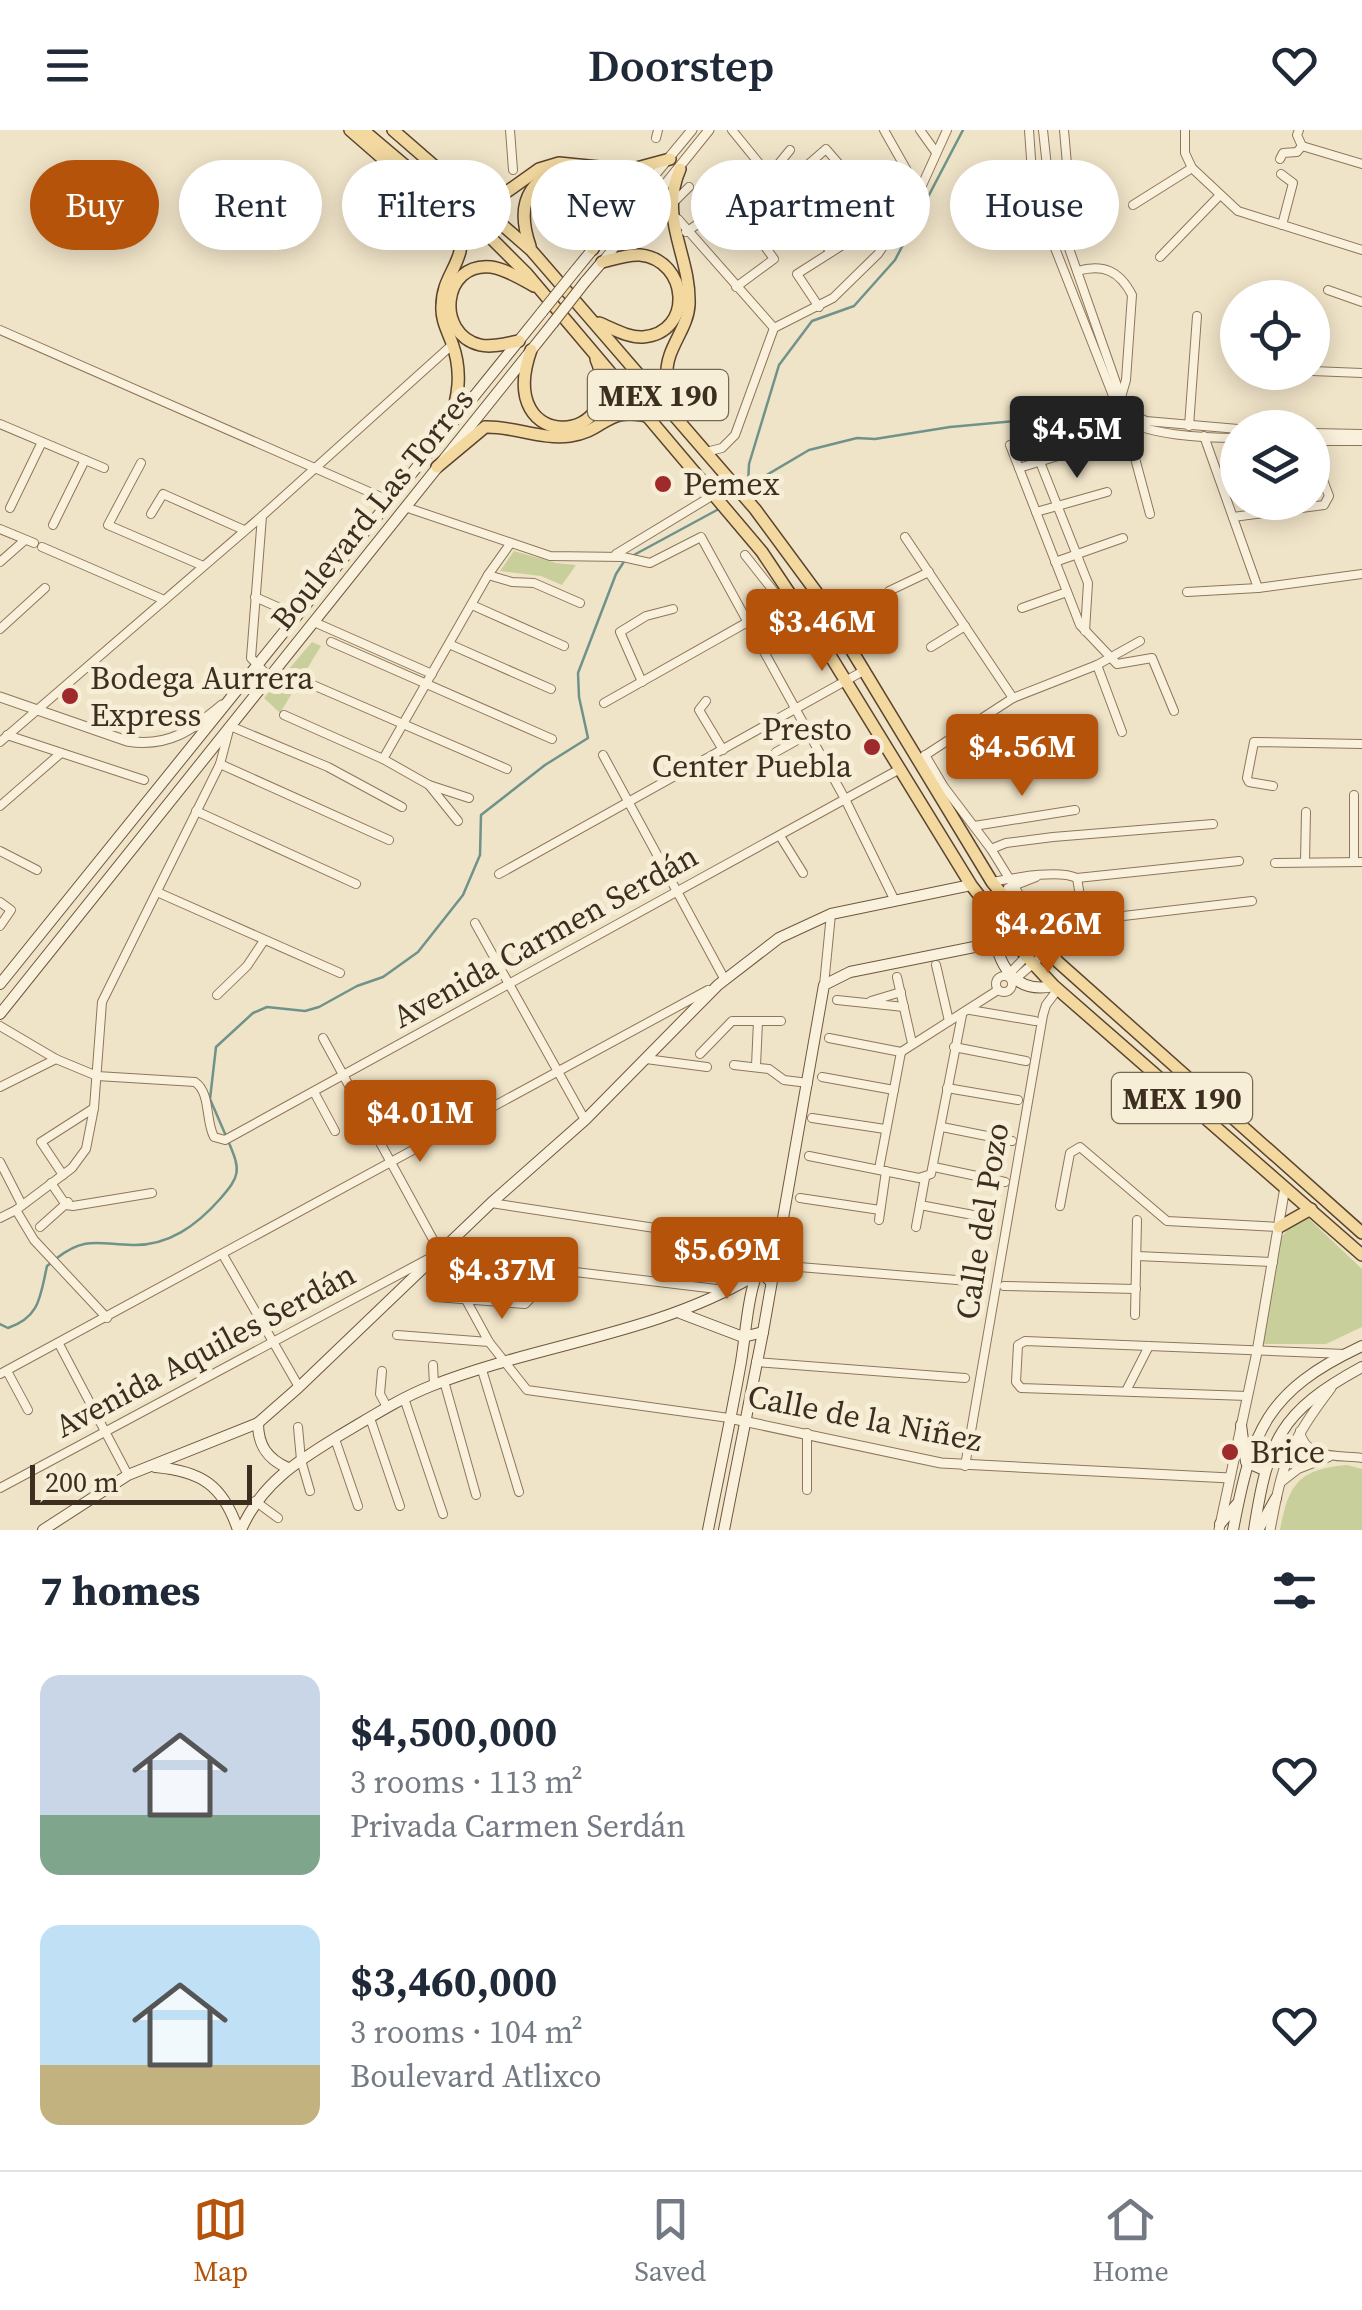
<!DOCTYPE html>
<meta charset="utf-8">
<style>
:root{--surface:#fff;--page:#f2f2f3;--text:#1f2937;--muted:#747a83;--line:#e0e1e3;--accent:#b45309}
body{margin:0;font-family:"Source Serif 4",serif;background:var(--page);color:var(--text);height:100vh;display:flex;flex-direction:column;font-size:38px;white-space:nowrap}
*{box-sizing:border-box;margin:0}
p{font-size:32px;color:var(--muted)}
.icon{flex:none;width:55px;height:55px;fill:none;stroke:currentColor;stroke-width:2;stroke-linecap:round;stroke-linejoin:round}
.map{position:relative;height:1400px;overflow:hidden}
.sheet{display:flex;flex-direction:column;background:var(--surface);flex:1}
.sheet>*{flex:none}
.top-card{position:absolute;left:30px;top:30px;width:1302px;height:90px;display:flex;gap:20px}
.tools{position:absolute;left:1220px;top:150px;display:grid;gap:20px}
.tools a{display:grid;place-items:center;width:110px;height:110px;border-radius:50%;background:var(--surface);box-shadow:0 5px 25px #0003;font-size:50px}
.scale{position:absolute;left:30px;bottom:25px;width:222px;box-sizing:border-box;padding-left:10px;border:5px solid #3d2e20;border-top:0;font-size:28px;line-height:35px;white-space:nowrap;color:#3d2e20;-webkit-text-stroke:8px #f7eed8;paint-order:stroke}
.price{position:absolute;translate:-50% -85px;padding:0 22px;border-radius:10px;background:var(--accent);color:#fff;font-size:32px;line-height:65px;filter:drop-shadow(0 2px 5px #0008)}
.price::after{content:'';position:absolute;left:50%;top:60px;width:30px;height:22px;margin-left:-15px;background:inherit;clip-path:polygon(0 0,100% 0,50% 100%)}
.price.on{background:#222;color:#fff}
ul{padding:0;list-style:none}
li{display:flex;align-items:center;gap:30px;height:250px;padding:0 40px}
li span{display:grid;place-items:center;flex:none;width:280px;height:200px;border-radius:20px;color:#555}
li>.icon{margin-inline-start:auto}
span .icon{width:120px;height:120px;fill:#fffc;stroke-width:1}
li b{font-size:42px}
h2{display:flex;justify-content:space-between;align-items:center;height:120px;padding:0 40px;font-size:42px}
.pill{padding:0 35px;border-radius:45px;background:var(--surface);box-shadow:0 5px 25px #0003;font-size:35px;line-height:90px}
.pill.on{background:var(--accent);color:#fff}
header{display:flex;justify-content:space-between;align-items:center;height:130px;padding:0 40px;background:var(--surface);font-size:45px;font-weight:600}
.menu{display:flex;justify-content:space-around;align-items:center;height:140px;border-top:2px solid var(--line);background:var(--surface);font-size:28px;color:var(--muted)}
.menu a{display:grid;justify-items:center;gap:5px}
.menu .on{color:var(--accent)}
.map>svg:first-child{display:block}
.green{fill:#c9cf9b}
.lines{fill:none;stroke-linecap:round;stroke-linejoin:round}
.stream{stroke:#6f938a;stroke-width:2.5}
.minor-casing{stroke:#8d765c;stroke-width:10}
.tertiary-casing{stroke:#8d765c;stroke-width:11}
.secondary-casing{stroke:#6f573f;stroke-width:12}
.primary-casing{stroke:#5b4430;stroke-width:14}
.minor{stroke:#faf1dc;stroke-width:8}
.tertiary{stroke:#faf1dc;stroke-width:9}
.secondary{stroke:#faf1dc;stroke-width:10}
.primary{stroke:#f3d9a0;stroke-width:11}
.secondary-bridge-casing{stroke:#6f573f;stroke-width:12;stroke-linecap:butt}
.secondary-bridge{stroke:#faf1dc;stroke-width:10}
.poi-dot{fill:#9e2a2b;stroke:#f7eed8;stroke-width:4}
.labels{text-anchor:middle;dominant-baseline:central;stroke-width:10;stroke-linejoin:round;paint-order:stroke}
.shield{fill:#f7eed8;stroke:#756857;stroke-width:2.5}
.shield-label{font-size:30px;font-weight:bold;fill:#3d2e20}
.poi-label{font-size:32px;fill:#3d2e20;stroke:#f7eed8;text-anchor:start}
.street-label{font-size:32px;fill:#3d2e20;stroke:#f7eed8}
</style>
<header><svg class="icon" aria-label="menu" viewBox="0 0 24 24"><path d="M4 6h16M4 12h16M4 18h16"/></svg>Doorstep<svg class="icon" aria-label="heart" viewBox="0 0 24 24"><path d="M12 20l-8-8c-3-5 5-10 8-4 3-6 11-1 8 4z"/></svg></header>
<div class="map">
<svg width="1362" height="1400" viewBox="0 0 1362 1400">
<rect width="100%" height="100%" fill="#f0e4c8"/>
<g class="green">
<path d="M 514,421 L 556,433 L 576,435 L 562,455 L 541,446 L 500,441 Z"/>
<path d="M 312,512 L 321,516 L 280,583 L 264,568 Z"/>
<path d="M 1306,1086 L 1362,1139 L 1362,1197 L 1326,1214 L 1262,1214 L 1281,1108 L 1292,1093 Z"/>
<path d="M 1347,1335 L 1362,1339 L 1362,1400 L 1280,1400 C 1288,1354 1299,1339 1347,1335 Z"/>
</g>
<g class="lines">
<g class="stream">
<path d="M 748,355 L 749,334 L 779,235 L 812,191 L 854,176 L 895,130 L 963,0"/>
<path d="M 743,359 L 809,320 L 857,308 L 875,309 L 950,297 L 1081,285"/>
<path d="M 632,426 L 717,380"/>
<path d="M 226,1006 L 210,969 L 216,917 L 253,883 L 267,877 L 305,881 L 319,877 L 357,856 L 383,847 L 418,822 L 463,765 L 480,725 L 481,685 L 545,635 L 588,608 L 579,567 L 578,543 L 616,444 L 625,430"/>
<path d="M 57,1128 C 85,1106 99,1114 132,1115 C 169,1116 197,1095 220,1069 C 240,1046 241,1041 229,1013"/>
<path d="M 0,1194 L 8,1198 C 40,1187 40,1167 47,1136 L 51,1133"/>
</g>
<defs>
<g id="minor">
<path d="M 510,0 L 513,40"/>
<path d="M 732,0 L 831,122"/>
<path d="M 884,0 L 919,62"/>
<path d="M 920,0 L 935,21"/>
<path d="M 1029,0 L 1033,57 L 1040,80 L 1121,286 C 1142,306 1209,308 1238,308"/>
<path d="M 1043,0 L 1050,64 L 1121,267 L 1132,284 L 1146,291 L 1238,299"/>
<path d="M 1185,0 L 1185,23 L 1192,38 L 1238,81 L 1362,120"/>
<path d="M 1299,0 L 1297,5 L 1302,16"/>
<path d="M 656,8 L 658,0"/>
<path d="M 1302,16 L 1362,34"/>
<path d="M 1280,29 L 1283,23 L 1297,22 L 1302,16"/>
<path d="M 1281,44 L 1293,53 L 1282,95"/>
<path d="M 780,59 L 826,19 L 845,41"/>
<path d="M 676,70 L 689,57"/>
<path d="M 1133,75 L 1192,38"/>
<path d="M 1040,80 L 1070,69 L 1064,0"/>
<path d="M 678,89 L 774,198"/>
<path d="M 808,94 L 824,73"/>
<path d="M 686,102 L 768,47 L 790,20"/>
<path d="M 1160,127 L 1220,65"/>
<path d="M 1077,141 C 1103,134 1119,140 1132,165 L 1126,250 L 1121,267"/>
<path d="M 736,157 L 774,129 L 750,96"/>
<path d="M 1328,160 L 1362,172"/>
<path d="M 819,177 L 797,144 L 907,74"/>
<path d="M 0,200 L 390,371"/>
<path d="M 1312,241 L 1362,243"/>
<path d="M 1125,291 L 1150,384"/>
<path d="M 0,294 L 104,338"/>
<path d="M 1189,296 L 1197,186"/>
<path d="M 1312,303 L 1362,304"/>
<path d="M 1204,306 L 1258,458"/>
<path d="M 1312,311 L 1362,311"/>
<path d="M 1010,315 L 1080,495 L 1117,534 L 1152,528 L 1174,581"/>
<path d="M 706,322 L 722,318 L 735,305 L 774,198 L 833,168 L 878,124 L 919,62 L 947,0"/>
<path d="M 1040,332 L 1088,453 L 1085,501"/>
<path d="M 141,333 L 108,395 L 201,435"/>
<path d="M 1019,338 L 1090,316"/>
<path d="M 405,377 L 550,426 L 623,427 L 650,433 L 701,407 L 845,669 L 895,771"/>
<path d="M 10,378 L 42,312"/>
<path d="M 1036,382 L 1107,362"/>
<path d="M 151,384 L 163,364 L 244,400"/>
<path d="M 262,386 L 251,528 L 269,547"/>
<path d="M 1233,387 L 1324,375 L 1329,366 L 1312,321"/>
<path d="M 53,395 L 85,330"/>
<path d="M 0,399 L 34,413"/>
<path d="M 905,407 L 1013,568"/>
<path d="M 42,417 L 162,469"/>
<path d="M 616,424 L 715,364"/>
<path d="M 745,425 L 783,473"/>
<path d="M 0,432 L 25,410"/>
<path d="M 1055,432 L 1123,408"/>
<path d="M 488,445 L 512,452 L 534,453 L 580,473"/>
<path d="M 889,461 L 929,442"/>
<path d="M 1187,462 L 1258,458 L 1362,444"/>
<path d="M 255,467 L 298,486"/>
<path d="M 472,475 L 564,516"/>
<path d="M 1022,478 L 1067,462"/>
<path d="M 314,492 L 432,544"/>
<path d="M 0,499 L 45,458"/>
<path d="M 331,512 L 552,609"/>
<path d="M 449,514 L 551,559"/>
<path d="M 931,517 L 965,496"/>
<path d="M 1097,535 L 1122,602"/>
<path d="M 306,552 L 507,639"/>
<path d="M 642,552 L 620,502 L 646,486 L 673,479"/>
<path d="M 706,571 L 699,580 L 723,620"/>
<path d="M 604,573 L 792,467"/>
<path d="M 284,585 L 383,629 L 429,655 L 469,668"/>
<path d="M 7,605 L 144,650"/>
<path d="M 0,612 L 262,386 L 453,214"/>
<path d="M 776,622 L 810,603"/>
<path d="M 603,625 L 725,850"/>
<path d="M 925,625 L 944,657 L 991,719 L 1046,808 L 1043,825 L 1012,852"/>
<path d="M 924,626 L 1013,568 L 1097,535 L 1140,511"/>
<path d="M 383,629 L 488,445 L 510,414"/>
<path d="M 220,634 L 389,710"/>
<path d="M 429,655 L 458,691"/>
<path d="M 1273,656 L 1249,652 L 1247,648 L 1254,612 L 1362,614"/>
<path d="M 1354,665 L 1354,732"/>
<path d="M 0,676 L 61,623"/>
<path d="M 196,681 L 356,754"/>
<path d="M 974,696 L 1075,680"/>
<path d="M 780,706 L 803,743"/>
<path d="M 991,719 L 1006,713 L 1053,707 L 1213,694"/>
<path d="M 0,721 L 37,740"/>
<path d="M 1305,732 L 1306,682"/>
<path d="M 1275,733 L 1362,732"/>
<path d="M 499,744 L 865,540"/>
<path d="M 1077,748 L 1083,784 L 1089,790 L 1252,771"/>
<path d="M 992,752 C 1014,748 1058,739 1077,748 L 1239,731"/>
<path d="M 1008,758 L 1036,747"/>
<path d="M 157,762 L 340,843"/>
<path d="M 0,772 L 11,780 L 0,796"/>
<path d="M 475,793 L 585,990"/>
<path d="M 936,835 L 949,891"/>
<path d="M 1009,844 L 1035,817 L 1043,816"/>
<circle cx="1004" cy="854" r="8"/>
<path d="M 897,847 L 912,913"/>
<path d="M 824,855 L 831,784"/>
<path d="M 217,865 L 247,836 L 263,812"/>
<path d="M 837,870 L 904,877"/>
<path d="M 871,871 L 901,862"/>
<path d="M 970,880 L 1035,891"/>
<path d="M 0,896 L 56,929 L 97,946 L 195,952 C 211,963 205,990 214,1007 L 225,1010 L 898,640"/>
<path d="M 323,908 L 489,1212 L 527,1260 L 729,1288"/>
<path d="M 829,908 L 901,922"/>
<path d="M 954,917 L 1026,931"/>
<path d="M 901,922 L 998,860"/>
<path d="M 700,924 L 732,891 L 781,891"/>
<path d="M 646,929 L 707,937"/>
<path d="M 734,935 L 769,939 L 784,950 L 808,953"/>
<path d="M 756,936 L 758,891"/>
<path d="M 822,947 L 894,960"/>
<path d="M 0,957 L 56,929"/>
<path d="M 947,958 L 1018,970"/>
<path d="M 314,962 L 335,1001"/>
<path d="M 812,988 L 885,999"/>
<path d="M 942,997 L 1012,1011"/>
<path d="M 809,1026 L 919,1048 L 931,1044 L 962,885"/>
<path d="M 0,1032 L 22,1075"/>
<path d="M 934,1037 L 1005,1052"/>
<path d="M 879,1039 L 901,922"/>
<path d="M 63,1045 L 41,1012 L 94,978"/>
<path d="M 51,1053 L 66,1075 L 73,1076 L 152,1063"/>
<path d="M 800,1068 L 880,1080"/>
<path d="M 491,1073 L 773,1116"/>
<path d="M 920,1075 L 989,1088"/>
<path d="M 1060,1076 L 1070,1023 L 1080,1017 L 1167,1091 L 1279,1097"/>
<path d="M 16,1080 L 34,1110 L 107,1188"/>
<path d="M 0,1088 L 16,1080 L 72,1038 L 86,1019 L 94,978 L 102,872 L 220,634 L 230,596 L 328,637 L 402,677"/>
<path d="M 879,1090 L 886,1041"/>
<path d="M 40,1097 L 68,1072"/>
<path d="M 916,1097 L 925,1048"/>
<path d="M 223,1125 L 299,1257"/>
<path d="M 1137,1126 L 1273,1132"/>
<path d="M 775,1135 L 981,1152"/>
<path d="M 1004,1156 L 1136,1159"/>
<path d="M 436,1167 L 525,1174 L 531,1168 L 535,1142 L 542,1138 L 725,1160"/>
<path d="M 1135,1185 L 1137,1090"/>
<path d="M 397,1205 L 489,1212"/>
<path d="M 59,1214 L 128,1345"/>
<path d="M 756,1232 L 965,1248"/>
<path d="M 433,1235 L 434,1255"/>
<path d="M 482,1240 L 519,1362"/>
<path d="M 7,1241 L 28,1280"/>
<path d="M 382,1241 L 380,1264 L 387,1277"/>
<path d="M 0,1244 L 708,860"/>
<path d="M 444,1251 L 476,1365"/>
<path d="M 1126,1261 L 1149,1216"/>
<path d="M 1247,1266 L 1021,1258 L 1016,1252 L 1018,1215 L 1025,1211 L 1345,1224"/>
<path d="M 404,1268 L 443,1384"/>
<path d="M 370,1288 L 400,1376"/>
<path d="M 298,1297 L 301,1330 L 310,1361"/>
<path d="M 1300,1301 C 1305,1330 1338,1325 1362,1328"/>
<path d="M 807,1303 L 807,1360"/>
<path d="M 335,1309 L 358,1376"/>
<path d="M 965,1336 L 1043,885 L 1046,875 L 1058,859"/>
<path d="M 1280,1353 L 1298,1339 L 1329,1327"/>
<path d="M 0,1358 L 428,1129"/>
<path d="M 255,1371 L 278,1388"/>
</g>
<g id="tertiary">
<path d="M 595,117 L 692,0"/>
<path d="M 604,130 L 709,0"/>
<path d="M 0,567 L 127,611 C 168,618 192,600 222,575"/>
<path d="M 729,1288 L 941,1333 L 1230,1348"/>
<path d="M 1219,1400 L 1257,1222 L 1285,1057"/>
<path d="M 1270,1400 C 1283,1332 1288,1314 1331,1258"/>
</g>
<g id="secondary">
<path d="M 575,141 L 593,119"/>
<path d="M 585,152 L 602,132"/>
<path d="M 994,787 C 993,824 1008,866 1054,856"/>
<path d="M 0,854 L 542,182"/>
<path d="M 0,884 L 553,193"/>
<path d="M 680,1183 L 743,1207 L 763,1202"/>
<path d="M 258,1293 C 258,1315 267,1329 288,1338"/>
<path d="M 1241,1295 L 1246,1332 L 1264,1340"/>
<path d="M 155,1337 C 201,1341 223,1355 238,1400"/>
<path d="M 1220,1394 L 1237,1374"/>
<path d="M 43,1400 L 128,1345 L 258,1293 L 299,1257 L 491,1073 L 585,990 L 718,855 L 779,808 L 831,784 L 971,755"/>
<path d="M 241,1400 C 261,1354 296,1332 337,1307 C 368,1289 398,1269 431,1256 C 537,1214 654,1205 754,1146 L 765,1146 L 771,1152"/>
<path d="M 708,1400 C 719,1344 731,1288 741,1232 C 749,1183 746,1149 777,1107"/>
<path d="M 724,1400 L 763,1202 L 824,855 L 850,842 L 994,813"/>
<path d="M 1233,1400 C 1252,1300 1266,1261 1362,1216"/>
<path d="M 1254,1400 C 1268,1311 1279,1282 1362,1237"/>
<path d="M 1258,1400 L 1276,1368"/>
</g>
<g id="primary">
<path d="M 350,0 L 459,95 C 469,132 442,142 442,176 C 441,189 447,200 452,213 C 463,243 458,267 449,296"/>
<path d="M 363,0 L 492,109 L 527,144 L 762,422 L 820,509 L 971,755 L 1026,826 L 1054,856 L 1362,1125"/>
<path d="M 393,0 L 531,120 L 755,379 L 817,463 L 992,752 L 1058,832 L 1362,1103"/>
<path d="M 471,64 L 501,66 L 539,39 L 559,33 L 629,40 L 670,29"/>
<path d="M 530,116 C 494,13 642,26 593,119"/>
<path d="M 599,193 C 612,198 628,208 643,207 C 694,203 689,130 640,125 C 628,124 614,129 602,132"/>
<path d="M 519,211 C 507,213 493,218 480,215 C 435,204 442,132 491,137 C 506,139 521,149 534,156"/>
<path d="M 531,220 C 493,327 633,316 596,229"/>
<path d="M 669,279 C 667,261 664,242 670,225 C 676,208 688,193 689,175 C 691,125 658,89 680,39"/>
<path d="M 437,337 L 485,297 C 513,296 542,310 570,306 C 607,301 605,275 651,287"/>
<path d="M 1279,1097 L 1311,1079"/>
</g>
</defs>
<use href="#minor" class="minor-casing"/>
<use href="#tertiary" class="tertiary-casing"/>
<use href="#secondary" class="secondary-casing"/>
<use href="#primary" class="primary-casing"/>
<use href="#minor" class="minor"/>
<use href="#tertiary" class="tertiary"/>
<use href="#secondary" class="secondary"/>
<use href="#primary" class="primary"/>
<defs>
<g id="secondary-bridge">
<path d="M 542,182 L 575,141"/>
<path d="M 553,193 L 585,152"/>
</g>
</defs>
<use href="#secondary-bridge" class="secondary-bridge-casing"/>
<use href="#secondary-bridge" class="secondary-bridge"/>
</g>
<g class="poi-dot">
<circle cx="663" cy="354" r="10"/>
<circle cx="70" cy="566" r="10"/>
<circle cx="872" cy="617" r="10"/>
<circle cx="1230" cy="1322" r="10"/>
</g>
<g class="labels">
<g class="shield">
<rect x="588" y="240" width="140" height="50" rx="8"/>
<rect x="1112" y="943" width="140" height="50" rx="8"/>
</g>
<g class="shield-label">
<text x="658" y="265">MEX 190</text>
<text x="1182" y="968">MEX 190</text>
</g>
<g class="poi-label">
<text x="683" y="354">Pemex</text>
<text x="90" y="548">Bodega Aurrera<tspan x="90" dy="37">Express</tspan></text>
<text x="852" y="599" text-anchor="end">Presto<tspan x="852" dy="37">Center Puebla</tspan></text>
<text x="1250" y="1322">Brice</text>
</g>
<g class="street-label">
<text transform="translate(372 379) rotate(-51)">Boulevard Las Torres</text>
<text transform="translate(545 806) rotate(-29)">Avenida Carmen Serdán</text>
<text transform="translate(982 1091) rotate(-81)">Calle del Pozo</text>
<text transform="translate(205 1220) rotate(-28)">Avenida Aquiles Serdán</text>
<text transform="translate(865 1288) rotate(11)">Calle de la Niñez</text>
</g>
</g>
</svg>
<div class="tools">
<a><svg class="icon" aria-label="locate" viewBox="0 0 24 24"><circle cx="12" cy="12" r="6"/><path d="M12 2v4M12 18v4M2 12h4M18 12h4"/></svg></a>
<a><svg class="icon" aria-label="layers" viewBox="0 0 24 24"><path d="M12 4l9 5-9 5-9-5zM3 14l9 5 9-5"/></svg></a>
</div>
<div class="scale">200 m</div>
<b class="price on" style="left:1077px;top:351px">$4.5M</b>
<b class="price" style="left:822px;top:544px">$3.46M</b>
<b class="price" style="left:1022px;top:669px">$4.56M</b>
<b class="price" style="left:1048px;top:846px">$4.26M</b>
<b class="price" style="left:420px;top:1035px">$4.01M</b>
<b class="price" style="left:727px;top:1172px">$5.69M</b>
<b class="price" style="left:502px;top:1192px">$4.37M</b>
<div class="top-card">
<a class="pill on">Buy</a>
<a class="pill">Rent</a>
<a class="pill">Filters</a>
<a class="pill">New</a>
<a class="pill">Apartment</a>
<a class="pill">House</a>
</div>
</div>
<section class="sheet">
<h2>7 homes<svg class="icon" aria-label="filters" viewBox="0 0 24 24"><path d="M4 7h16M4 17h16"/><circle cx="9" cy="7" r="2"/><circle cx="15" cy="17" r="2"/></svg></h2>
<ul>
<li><span style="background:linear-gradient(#c9d6e8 70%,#7fa58c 0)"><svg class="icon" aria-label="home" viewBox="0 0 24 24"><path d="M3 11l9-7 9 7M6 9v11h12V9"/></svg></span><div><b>$4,500,000</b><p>3 rooms · 113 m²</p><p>Privada Carmen Serdán</p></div><svg class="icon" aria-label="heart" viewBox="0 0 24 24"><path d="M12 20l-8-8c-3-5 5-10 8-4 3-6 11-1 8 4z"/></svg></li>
<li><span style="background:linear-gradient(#bfe0f5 70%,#c2b280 0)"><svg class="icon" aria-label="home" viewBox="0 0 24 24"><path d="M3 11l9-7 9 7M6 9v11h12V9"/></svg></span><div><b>$3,460,000</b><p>3 rooms · 104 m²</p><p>Boulevard Atlixco</p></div><svg class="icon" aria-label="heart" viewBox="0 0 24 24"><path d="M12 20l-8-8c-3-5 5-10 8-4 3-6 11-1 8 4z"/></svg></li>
</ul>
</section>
<nav class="menu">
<a class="on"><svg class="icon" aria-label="map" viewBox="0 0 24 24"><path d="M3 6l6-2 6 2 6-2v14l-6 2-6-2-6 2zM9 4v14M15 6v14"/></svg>Map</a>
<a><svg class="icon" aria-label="saved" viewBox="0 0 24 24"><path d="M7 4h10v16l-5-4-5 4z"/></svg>Saved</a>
<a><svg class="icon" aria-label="home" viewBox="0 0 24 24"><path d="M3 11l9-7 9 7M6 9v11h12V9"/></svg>Home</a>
</nav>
